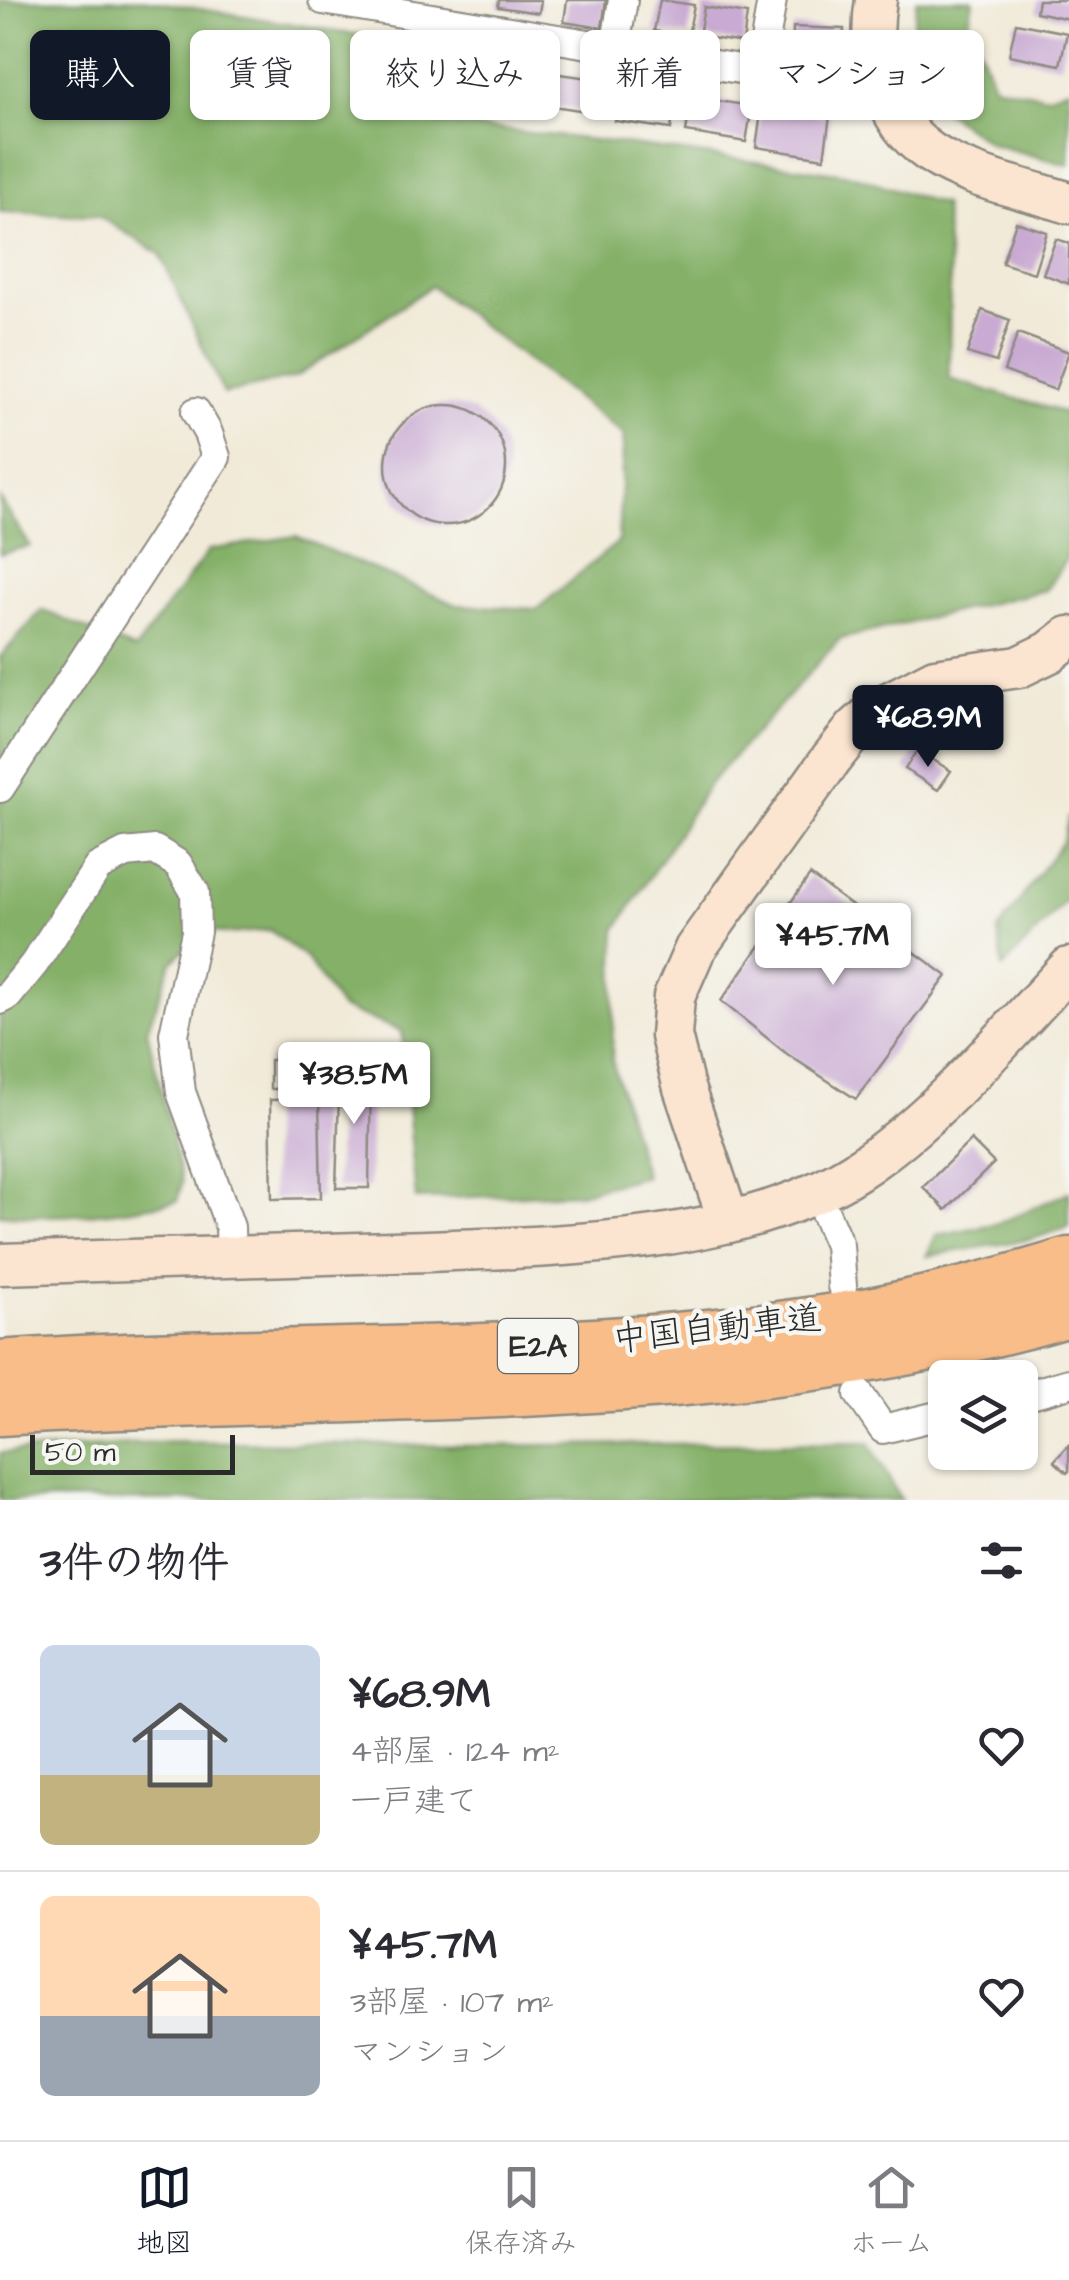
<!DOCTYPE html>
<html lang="ja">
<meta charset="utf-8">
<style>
:root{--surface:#fff;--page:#f2f2f3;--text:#2b2b33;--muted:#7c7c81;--line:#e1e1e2;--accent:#111827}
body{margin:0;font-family:"Architects Daughter","Klee One",sans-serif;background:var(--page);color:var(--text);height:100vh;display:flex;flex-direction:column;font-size:38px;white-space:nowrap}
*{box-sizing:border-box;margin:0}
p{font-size:32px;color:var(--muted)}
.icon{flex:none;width:55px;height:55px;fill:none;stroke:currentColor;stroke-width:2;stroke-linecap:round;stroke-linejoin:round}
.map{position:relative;height:1500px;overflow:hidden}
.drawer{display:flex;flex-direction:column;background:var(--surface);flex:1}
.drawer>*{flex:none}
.hud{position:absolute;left:30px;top:30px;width:1010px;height:90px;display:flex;gap:20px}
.tools{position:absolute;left:928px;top:1360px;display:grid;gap:20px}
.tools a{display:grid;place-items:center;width:110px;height:110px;border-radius:15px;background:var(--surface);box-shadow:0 2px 8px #0004;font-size:50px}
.scale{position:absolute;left:30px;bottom:25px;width:205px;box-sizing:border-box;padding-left:10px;border:5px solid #2b2b2b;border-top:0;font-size:28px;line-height:35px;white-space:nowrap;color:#2b2b2b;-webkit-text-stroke:8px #f6f6f2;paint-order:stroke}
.price{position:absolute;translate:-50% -85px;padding:0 22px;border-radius:10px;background:#fff;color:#222;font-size:32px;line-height:65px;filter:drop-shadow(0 2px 5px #0008)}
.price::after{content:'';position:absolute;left:50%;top:60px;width:30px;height:22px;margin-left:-15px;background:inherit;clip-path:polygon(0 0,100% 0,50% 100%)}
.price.active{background:var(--accent);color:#fff}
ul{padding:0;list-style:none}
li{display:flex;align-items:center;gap:30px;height:250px;padding:0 40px}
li+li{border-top:2px solid var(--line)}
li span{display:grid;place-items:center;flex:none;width:280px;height:200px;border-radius:15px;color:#555}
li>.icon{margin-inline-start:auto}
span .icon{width:120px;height:120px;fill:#fffc;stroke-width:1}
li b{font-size:42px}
h2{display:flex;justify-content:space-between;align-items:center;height:120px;padding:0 40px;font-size:42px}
.chip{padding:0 35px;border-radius:15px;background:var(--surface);box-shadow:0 2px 8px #0004;font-size:35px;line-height:90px}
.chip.active{background:var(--accent);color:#fff}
.tab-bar{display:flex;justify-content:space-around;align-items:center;height:140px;border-top:2px solid var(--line);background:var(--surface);font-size:28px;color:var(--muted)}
.tab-bar a{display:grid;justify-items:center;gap:5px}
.tab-bar .active{color:var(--accent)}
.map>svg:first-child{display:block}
.forest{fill:#84b067;stroke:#586e49;stroke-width:2.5}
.building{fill:#c9aad3}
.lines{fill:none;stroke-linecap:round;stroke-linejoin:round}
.street-casing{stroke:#8e8a82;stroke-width:32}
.secondary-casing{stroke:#8e8a82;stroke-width:45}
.highway-casing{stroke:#8e8a82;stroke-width:55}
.street{stroke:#fff;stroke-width:28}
.secondary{stroke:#fce5d0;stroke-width:40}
.highway{stroke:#f8bd89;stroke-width:50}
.labels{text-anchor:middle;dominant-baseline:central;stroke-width:9;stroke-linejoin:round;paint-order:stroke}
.shield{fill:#f6f6f2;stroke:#686867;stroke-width:2.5}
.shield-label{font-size:32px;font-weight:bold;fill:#2b2b2b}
.street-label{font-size:35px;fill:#2b2b2b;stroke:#f6f6f2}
</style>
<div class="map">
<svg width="1069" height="1500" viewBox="0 0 1069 1500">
<rect width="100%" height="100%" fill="#f6f6f2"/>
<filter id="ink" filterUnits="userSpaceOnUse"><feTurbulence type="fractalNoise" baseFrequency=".01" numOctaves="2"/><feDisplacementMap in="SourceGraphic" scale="20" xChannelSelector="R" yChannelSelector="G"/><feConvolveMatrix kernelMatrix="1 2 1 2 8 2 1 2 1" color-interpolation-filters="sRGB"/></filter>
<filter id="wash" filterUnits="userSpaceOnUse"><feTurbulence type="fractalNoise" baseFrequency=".0048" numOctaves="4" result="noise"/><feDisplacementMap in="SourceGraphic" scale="40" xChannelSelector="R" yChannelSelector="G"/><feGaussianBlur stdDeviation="2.25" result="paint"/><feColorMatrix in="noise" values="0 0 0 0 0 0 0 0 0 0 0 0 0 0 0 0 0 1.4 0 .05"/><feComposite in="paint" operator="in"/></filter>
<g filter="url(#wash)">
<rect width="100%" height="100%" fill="#f1ead8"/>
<g class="forest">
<path d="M 0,0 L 145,0 L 361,35 L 366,115 L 603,141 L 852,175 L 943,205 L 950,272 L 949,379 L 1069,414 L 1069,555 L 1046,590 L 840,639 L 709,784 L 616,930 L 612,1060 L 645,1176 L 579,1193 L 416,1199 L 402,1031 L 340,1008 L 307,959 L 270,930 L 228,934 L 203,930 L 171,963 L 147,1030 L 182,1182 L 177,1201 C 124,1212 53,1220 0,1214 L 0,657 L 42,610 L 135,650 L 209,550 L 296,536 L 457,605 L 537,609 L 618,542 L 624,435 L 431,286 L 296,377 L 224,394 L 160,254 L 97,215 L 0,212 Z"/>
<path d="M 917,0 L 973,0 L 969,22 L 994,85 L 1046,96 L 1069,88 L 1069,165 L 991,144 L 942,109 L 913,32 Z"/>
<path d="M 0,499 L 30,546 L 0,554 Z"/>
<path d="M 1069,816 L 1069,897 L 1003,968 L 998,931 L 1063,840 Z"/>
<path d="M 1069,1192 L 1069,1227 L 1032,1239 L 927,1256 L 936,1235 L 1000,1223 Z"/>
<path d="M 172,1441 L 461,1446 L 869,1442 L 901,1500 L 0,1500 L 0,1453 Z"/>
</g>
<g id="blocks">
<g class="building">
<path d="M 499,0 L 541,0 L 539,13 L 498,7 Z"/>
<path d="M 567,0 L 606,0 L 602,28 L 564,22 Z"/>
<path d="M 660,0 L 694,5 L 688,36 L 654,31 Z"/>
<path d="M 1038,0 L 1069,0 L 1069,19 L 1036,12 Z"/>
<path d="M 704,7 L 747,14 L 743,43 L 699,36 Z"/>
<path d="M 1016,23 L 1067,33 L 1060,65 L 1009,55 Z"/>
<path d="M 793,27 L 844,29 L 842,67 L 792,64 Z"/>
<path d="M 408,52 L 453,59 L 449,89 L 404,82 Z"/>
<path d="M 471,64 L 530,73 L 526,103 L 466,94 Z"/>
<path d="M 545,72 L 604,80 L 599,113 L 540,104 Z"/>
<path d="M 620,88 L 676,96 L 671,129 L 615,121 Z"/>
<path d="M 691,97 L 752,106 L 746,142 L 686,132 Z"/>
<path d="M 762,106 L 830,116 L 824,158 L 756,147 Z"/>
<path d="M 1016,222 L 1047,232 L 1034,273 L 1002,263 Z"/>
<path d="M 1056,239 L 1069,243 L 1069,284 L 1043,274 Z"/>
<path d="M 982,310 L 1010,320 L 996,362 L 967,353 Z"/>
<path d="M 1018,333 L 1069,352 L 1055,390 L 1004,371 Z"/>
<circle cx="446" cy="465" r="60"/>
<path d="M 917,750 L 951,771 L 938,790 L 905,769 Z"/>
<path d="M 810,875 L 947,976 L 856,1099 L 787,1054 L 721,1001 Z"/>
<rect x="270" y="1060" width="49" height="29"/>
<path d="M 340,1063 L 366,1063 L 365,1078 L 371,1078 L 369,1188 L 336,1188 Z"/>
<path d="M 319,1099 L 321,1198 L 272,1199 L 270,1100 Z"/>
<path d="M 971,1140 L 994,1163 L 946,1210 L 923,1187 Z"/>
<path d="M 1069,1445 L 1069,1471 L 1067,1473 L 1054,1461 Z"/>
</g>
</g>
</g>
<g filter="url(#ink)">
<use href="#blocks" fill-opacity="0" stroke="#8e8a82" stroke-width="2.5"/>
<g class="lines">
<defs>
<g id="street">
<path d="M 323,0 L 884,93"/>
<path d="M 615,48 L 623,0"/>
<path d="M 760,71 L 772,0"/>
<path d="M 0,788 L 216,457 L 208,433 L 196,412"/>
<path d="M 0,1000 L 8,996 L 34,964 L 98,867 L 125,853 L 155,850 L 178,864 L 195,892 L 196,932 L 174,1034 L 181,1092 L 230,1227 L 231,1258"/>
<path d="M 816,1192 L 839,1245 L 842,1286"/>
<path d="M 859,1394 L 883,1429 L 945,1414"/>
<path d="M 1020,1397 L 1069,1383"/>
</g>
<g id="secondary">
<path d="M 876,0 C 867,54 882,120 931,153 C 970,179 1024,188 1069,203"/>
<path d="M 729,1222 L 684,1088 L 671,1036 L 674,997 L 695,949 L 831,759 L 855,729 L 877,709 L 935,679 L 1019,667 L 1050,652 L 1069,637"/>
<path d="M 0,1264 C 131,1261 262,1257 392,1252 C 534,1247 734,1249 856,1171 C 933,1121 1006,1036 1069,968"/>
</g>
<g id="highway">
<path d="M 0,1366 C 289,1345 583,1364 870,1313 C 937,1300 1004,1283 1069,1263"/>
<path d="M 0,1410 C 357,1387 721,1413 1069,1311"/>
</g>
</defs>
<use href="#street" class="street-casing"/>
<use href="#secondary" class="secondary-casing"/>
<use href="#highway" class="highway-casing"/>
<use href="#street" class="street"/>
<use href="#secondary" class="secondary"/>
<use href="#highway" class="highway"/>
</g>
</g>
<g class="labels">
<rect class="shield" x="498" y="1319" width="80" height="54" rx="8"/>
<g class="shield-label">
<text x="538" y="1346">E2A</text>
</g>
<g class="street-label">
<text transform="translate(717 1329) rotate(-6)">中国自動車道</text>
</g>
</g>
</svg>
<div class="tools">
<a><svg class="icon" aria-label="layers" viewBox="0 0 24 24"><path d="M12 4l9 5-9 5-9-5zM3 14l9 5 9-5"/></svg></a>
</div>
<div class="scale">50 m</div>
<b class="price active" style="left:928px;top:770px">¥68.9M</b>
<b class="price" style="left:833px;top:988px">¥45.7M</b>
<b class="price" style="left:354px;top:1127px">¥38.5M</b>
<div class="hud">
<a class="chip active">購入</a>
<a class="chip">賃貸</a>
<a class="chip">絞り込み</a>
<a class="chip">新着</a>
<a class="chip">マンション</a>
</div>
</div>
<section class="drawer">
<h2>3件の物件<svg class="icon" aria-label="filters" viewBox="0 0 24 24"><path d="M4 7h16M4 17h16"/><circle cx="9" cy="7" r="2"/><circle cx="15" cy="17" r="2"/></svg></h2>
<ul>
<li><span style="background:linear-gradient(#c9d6e8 65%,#c2b280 0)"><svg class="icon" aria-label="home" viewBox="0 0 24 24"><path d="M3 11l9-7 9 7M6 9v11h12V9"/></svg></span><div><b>¥68.9M</b><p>4部屋 · 124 m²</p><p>一戸建て</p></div><svg class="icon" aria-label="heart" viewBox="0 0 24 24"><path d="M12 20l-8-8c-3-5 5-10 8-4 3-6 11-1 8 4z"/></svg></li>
<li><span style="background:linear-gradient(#ffd9b3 60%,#9aa5b1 0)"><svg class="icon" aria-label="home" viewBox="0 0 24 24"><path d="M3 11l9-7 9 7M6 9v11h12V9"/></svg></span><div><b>¥45.7M</b><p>3部屋 · 107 m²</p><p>マンション</p></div><svg class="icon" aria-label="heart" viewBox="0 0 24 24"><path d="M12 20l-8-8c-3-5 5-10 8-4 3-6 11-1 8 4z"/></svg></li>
</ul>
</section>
<nav class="tab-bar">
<a class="active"><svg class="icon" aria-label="map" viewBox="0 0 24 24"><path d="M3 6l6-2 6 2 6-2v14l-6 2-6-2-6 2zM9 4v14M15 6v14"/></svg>地図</a>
<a><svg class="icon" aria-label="saved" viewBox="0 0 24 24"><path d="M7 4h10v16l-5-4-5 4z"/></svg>保存済み</a>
<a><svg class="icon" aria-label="home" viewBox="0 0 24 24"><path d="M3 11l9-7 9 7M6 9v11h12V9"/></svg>ホーム</a>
</nav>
